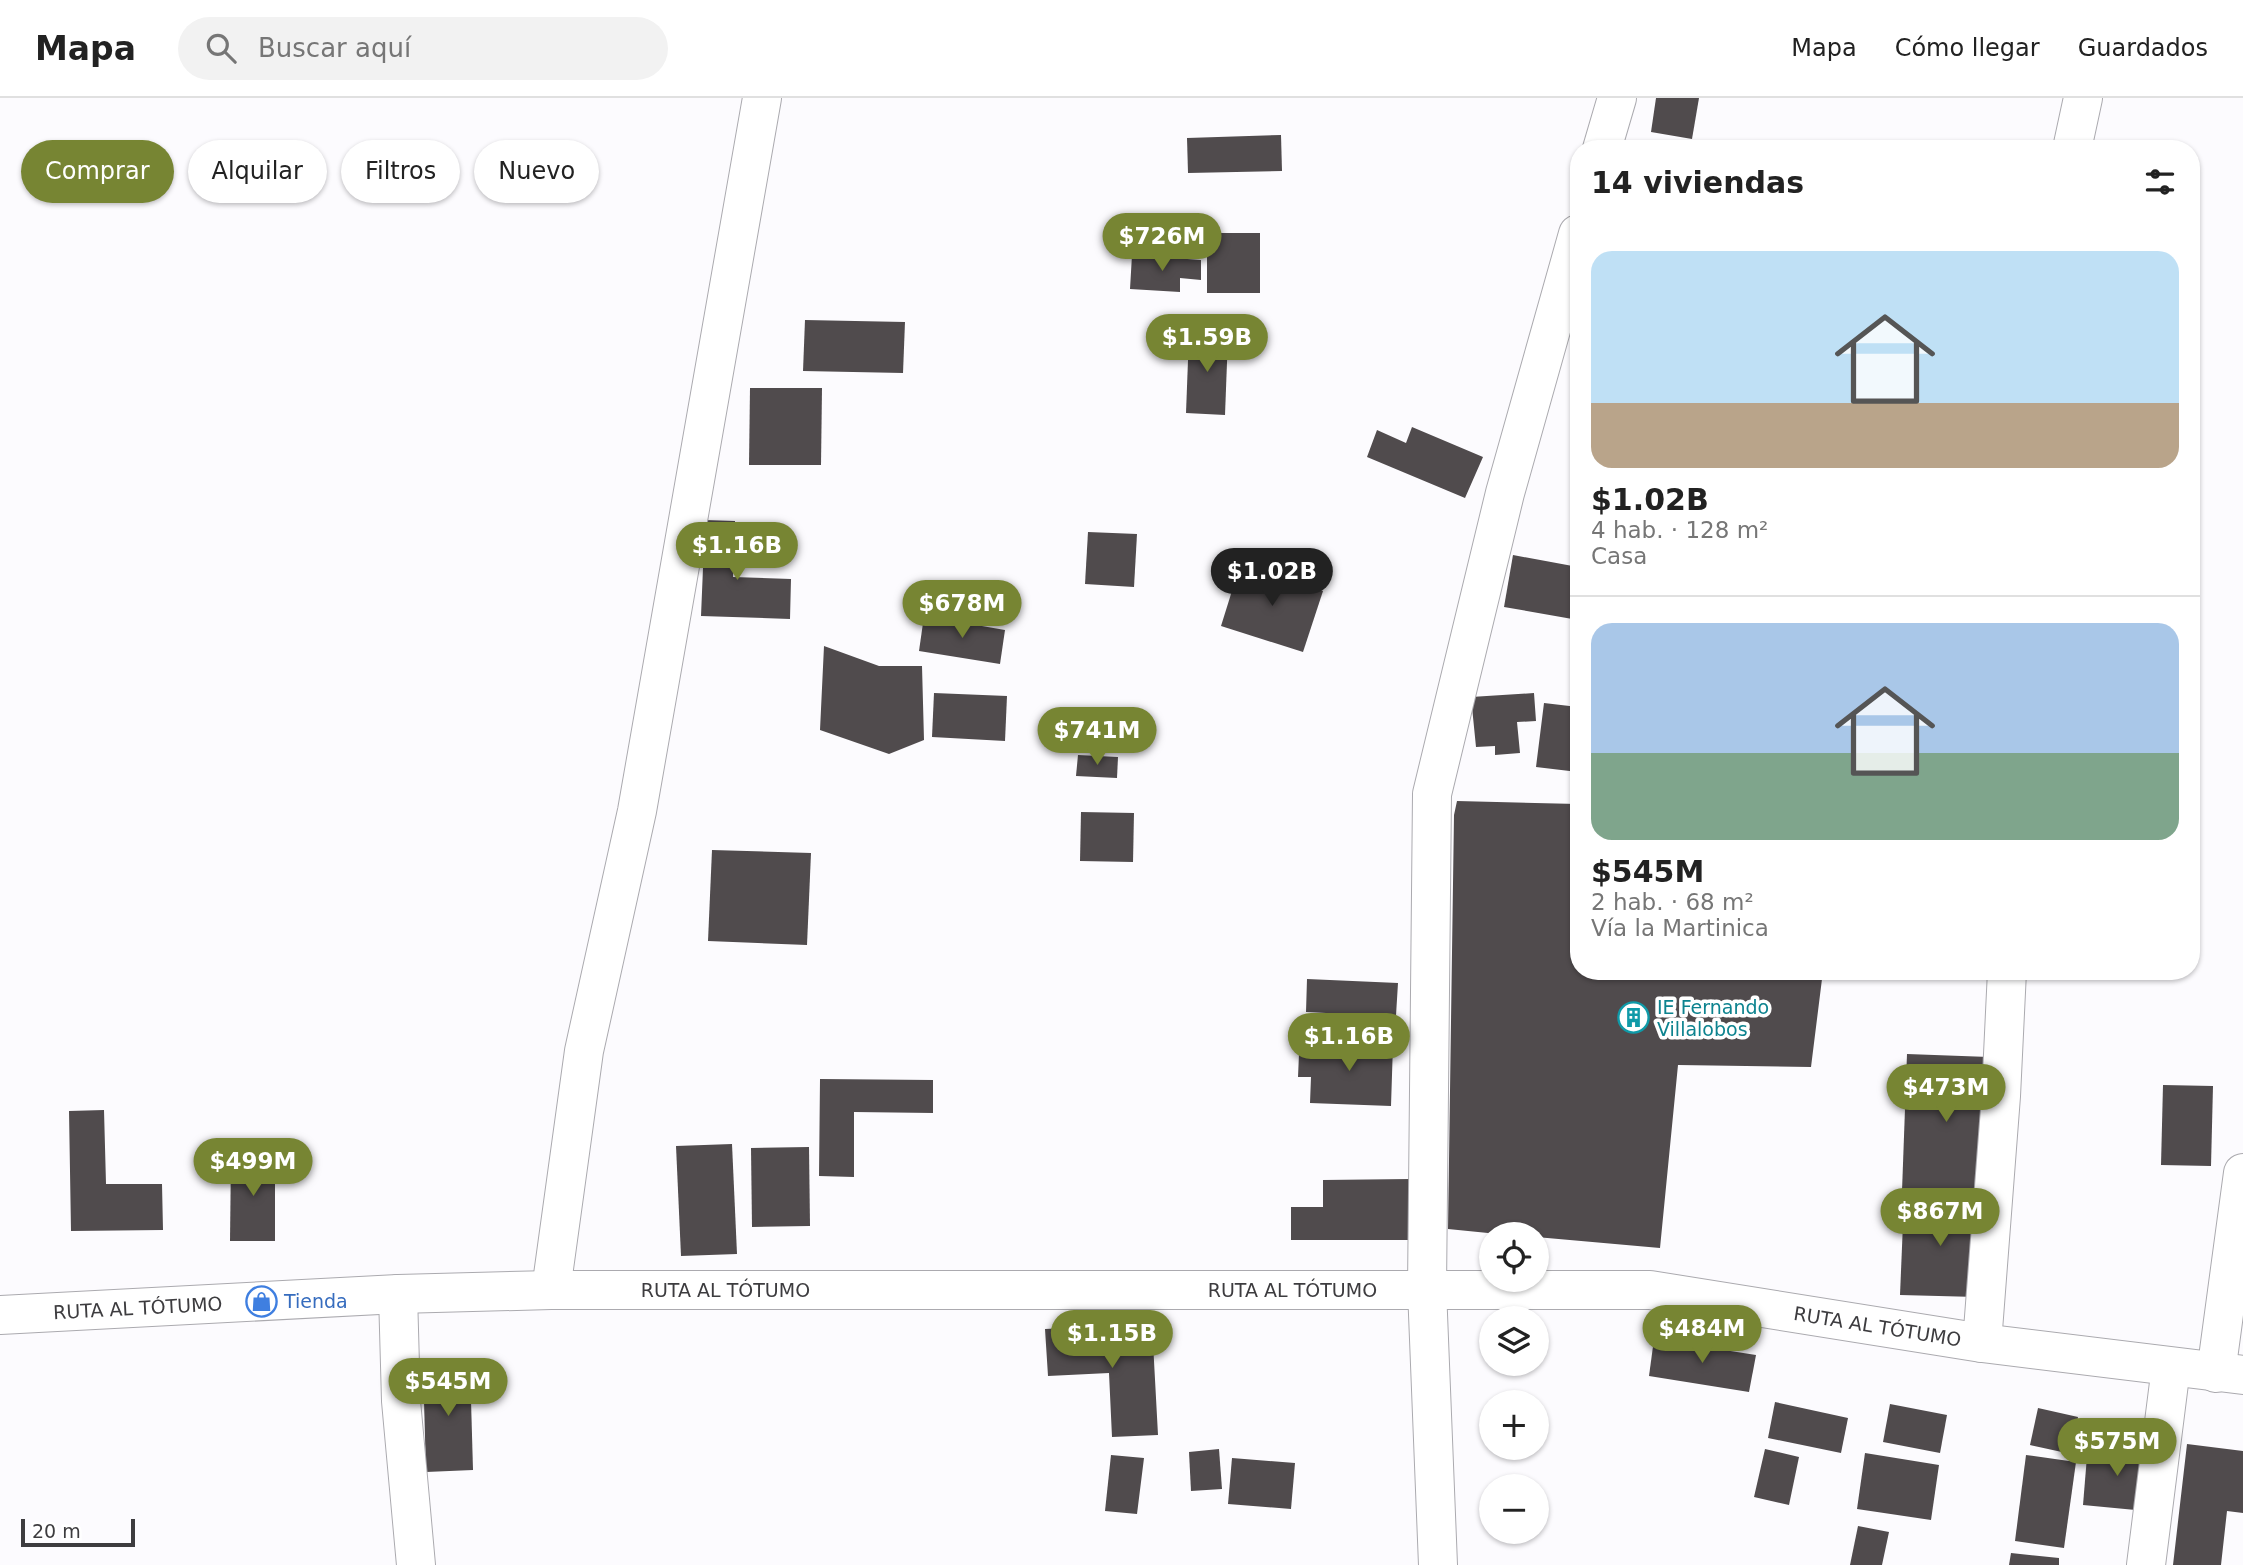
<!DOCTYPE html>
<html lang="es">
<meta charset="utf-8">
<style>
:root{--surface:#fff;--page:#f2f2f2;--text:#222;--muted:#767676;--line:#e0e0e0;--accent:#778533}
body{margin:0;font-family:"DejaVu Sans",sans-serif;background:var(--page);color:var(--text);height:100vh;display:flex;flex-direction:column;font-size:26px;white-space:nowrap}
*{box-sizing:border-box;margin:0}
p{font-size:23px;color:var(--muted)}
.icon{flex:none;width:38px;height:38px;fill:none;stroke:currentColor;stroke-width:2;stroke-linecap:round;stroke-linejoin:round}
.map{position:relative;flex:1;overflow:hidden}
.side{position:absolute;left:1570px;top:42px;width:630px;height:840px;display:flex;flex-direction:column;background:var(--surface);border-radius:28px;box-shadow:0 2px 5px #0004}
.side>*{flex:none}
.top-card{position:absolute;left:21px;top:42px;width:665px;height:63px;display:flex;gap:14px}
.tools{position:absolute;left:1479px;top:1124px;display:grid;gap:14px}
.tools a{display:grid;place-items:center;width:70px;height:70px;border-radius:50%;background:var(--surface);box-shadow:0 2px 5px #0004;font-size:35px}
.scale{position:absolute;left:21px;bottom:18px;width:114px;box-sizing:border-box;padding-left:7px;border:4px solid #3d3c3f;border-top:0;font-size:19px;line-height:24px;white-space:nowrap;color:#3d3c3f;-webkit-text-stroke:5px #fff;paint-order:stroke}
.price{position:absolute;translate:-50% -60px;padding:0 16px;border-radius:24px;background:var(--accent);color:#fff;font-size:23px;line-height:46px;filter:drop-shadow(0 2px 4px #0008)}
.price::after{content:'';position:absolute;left:50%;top:42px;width:21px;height:16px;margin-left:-10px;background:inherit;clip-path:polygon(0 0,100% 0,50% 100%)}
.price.active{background:#222;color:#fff}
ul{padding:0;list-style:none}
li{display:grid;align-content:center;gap:14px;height:371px;padding:0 21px}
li+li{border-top:2px solid var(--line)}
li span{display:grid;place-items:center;height:217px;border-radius:21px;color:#555}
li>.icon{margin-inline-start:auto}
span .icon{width:126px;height:126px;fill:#fffc;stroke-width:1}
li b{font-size:30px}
h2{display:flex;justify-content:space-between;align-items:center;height:84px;padding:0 21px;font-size:30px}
.chip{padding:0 24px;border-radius:32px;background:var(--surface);box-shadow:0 2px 5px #0004;font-size:24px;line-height:63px}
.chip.active{background:var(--accent);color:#fff}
header{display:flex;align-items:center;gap:42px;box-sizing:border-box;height:98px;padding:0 35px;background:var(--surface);border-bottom:2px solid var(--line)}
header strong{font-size:33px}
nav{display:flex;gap:38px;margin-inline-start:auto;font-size:24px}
.search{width:490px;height:63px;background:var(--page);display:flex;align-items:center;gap:18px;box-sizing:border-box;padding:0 24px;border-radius:38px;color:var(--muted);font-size:26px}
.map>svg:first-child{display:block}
.building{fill:#504b4d}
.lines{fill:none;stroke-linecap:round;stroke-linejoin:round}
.minor-casing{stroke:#abaaaf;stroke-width:40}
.major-casing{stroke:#abaaaf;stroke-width:40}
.minor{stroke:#fff;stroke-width:38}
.major{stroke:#fff;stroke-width:38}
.labels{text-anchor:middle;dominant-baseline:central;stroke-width:7;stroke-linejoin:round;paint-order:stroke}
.culture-label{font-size:19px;fill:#0d838f;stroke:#fff;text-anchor:start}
.street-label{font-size:19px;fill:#3d3c3f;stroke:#fff}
.shop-label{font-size:19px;fill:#366cbe;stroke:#fff;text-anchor:start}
</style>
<header>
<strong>Mapa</strong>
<div class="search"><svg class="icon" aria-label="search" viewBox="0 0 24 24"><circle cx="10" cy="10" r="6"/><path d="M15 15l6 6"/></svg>Buscar aquí</div>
<nav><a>Mapa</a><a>Cómo llegar</a><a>Guardados</a></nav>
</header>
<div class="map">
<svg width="2243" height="1467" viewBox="0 0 2243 1467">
<rect width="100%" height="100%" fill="#fcfbfe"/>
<g class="building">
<path d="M 1656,0 L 1699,0 L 1692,41 L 1651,34 Z"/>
<path d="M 1281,37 L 1282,73 L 1188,75 L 1187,40 Z"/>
<path d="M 211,52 L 247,58 L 242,89 L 206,84 Z"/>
<rect x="1207" y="135" width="53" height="60"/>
<path d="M 1132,157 L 1201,162 L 1201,182 L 1180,180 L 1180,194 L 1130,191 Z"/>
<path d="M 805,222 L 905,224 L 903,275 L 803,273 Z"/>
<path d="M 1189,236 L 1228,238 L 1225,317 L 1186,315 Z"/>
<path d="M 750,290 L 822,290 L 821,367 L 749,367 Z"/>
<path d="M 1412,329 L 1483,359 L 1465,400 L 1367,359 L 1377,332 L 1406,345 Z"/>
<path d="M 705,422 L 735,423 L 733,479 L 791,481 L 790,521 L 701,518 Z"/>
<path d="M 1088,434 L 1137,436 L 1134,489 L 1085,486 Z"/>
<path d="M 1513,457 L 1578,469 L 1578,522 L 1504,509 Z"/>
<path d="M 1240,467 L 1323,493 L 1303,554 L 1221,528 Z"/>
<path d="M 924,518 L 1005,532 L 1000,566 L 919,553 Z"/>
<path d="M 824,548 L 879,568 L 922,568 L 924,642 L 889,656 L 820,632 Z"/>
<path d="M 934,595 L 1007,598 L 1005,643 L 932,639 Z"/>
<path d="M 1534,595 L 1536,623 L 1517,624 L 1520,655 L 1495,657 L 1495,648 L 1476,649 L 1471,599 Z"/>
<path d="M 1544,605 L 1578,609 L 1578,674 L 1536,669 Z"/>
<path d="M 1078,657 L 1118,659 L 1117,680 L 1076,678 Z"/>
<path d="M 1457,703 L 1578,706 L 1578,873 L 1823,873 L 1811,969 L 1678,967 L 1660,1150 L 1536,1139 L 1536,1136 L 1498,1136 L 1448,1131 L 1454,717 Z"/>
<path d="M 1081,714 L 1134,715 L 1133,764 L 1080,763 Z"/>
<path d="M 712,752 L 811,755 L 807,847 L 708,843 Z"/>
<path d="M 1307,881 L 1398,885 L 1395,934 L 1345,932 L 1346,916 L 1306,914 Z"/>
<path d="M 1313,942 L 1393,946 L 1391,1008 L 1310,1005 L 1311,979 L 1298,979 L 1299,956 L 1312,957 Z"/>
<path d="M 1907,956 L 1989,959 L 1985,1095 L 1902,1093 Z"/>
<path d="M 820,981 L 933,982 L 933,1015 L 854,1014 L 854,1079 L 819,1078 Z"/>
<path d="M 2163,987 L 2213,988 L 2211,1068 L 2161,1067 Z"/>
<path d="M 104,1012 L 106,1086 L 162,1086 L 163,1132 L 71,1133 L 69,1013 Z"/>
<path d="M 732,1046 L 737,1156 L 681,1158 L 676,1048 Z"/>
<path d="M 809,1049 L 810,1128 L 752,1129 L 751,1050 Z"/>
<path d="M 231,1056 L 275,1056 L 275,1143 L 230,1143 Z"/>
<path d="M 1410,1081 L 1410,1142 L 1291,1142 L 1291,1109 L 1323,1109 L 1323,1082 Z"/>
<path d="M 1904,1101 L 1981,1104 L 1977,1199 L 1900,1197 Z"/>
<path d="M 1152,1226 L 1158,1337 L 1112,1339 L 1109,1275 L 1048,1278 L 1045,1231 Z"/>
<path d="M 1654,1241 L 1756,1257 L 1749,1294 L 1649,1278 Z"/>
<path d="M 470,1267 L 473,1372 L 426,1374 L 423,1268 Z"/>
<path d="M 1775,1304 L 1848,1320 L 1841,1355 L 1768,1340 Z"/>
<path d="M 1890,1306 L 1947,1317 L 1940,1355 L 1883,1344 Z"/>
<path d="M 2038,1310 L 2078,1319 L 2071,1356 L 2030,1347 Z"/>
<path d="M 2088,1346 L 2151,1352 L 2146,1413 L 2083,1407 Z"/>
<path d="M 2187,1346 L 2243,1353 L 2243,1415 L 2227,1413 L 2221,1467 L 2173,1467 Z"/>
<path d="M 1219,1351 L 1222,1391 L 1191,1393 L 1189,1354 Z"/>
<path d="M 1765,1351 L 1799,1359 L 1789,1407 L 1754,1399 Z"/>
<path d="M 1865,1355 L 1939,1367 L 1931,1422 L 1857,1411 Z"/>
<path d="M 1111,1357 L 1144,1360 L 1137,1416 L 1105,1413 Z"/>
<path d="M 2026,1357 L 2076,1364 L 2064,1450 L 2015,1443 Z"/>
<path d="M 1232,1360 L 1295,1365 L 1291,1411 L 1228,1406 Z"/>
<path d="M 1858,1428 L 1889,1434 L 1882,1467 L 1850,1467 Z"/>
<path d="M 2011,1455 L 2059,1460 L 2059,1467 L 2009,1467 Z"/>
</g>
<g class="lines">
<defs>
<g id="minor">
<path d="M 1602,51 L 1617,0"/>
<path d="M 2072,51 L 2083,0"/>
<path d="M 551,1192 L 584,953 L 637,713 L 762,0"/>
<path d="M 398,1196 L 401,1303 L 416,1467"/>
<path d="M 1982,1245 L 2001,998 L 2007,873"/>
<path d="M 2216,1275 L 2243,1075"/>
<path d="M 1438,1467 L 1427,1191 L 1432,696 L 1505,395 L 1578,136"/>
<path d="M 2146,1467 L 2171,1269"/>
</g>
<g id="major">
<path id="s1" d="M 0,1217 L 398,1196 L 551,1192 L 1650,1192 L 1982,1245 L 2243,1277"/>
</g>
</defs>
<use href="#minor" class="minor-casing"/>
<use href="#major" class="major-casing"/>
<use href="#minor" class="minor"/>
<use href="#major" class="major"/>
</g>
<defs>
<symbol id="building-ring" viewBox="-11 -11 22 22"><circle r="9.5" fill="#fff" stroke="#0f9aa8" stroke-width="1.5"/><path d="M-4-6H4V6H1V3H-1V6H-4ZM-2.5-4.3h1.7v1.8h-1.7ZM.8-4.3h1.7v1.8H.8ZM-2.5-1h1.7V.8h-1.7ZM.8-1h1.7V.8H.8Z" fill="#0f9aa8"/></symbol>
<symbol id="shop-ring" viewBox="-11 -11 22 22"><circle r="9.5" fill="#fff" stroke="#3f7fe0" stroke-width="1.5"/><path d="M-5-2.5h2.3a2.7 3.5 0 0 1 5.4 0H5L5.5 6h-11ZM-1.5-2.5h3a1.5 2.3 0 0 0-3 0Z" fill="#3f7fe0"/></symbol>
</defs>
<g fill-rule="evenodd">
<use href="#building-ring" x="1616" y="902" width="35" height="35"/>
<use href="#shop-ring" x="244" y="1186" width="35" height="35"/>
</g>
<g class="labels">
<g class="culture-label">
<text x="1657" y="909">IE Fernando<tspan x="1657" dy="22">Villalobos</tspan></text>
</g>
<g class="street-label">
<text stroke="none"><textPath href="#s1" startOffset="1293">RUTA AL TÓTUMO</textPath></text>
<text stroke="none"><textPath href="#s1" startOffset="726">RUTA AL TÓTUMO</textPath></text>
<text stroke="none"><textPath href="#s1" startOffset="138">RUTA AL TÓTUMO</textPath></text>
<text stroke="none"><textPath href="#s1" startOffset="1881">RUTA AL TÓTUMO</textPath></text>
</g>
<g class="shop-label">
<text x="284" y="1203">Tienda</text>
</g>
</g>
</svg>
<div class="tools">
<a><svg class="icon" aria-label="locate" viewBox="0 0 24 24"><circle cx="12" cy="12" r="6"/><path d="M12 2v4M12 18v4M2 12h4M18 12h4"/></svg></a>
<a><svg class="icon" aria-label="layers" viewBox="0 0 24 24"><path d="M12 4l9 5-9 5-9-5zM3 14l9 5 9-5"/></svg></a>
<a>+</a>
<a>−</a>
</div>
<div class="scale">20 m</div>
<b class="price" style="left:1162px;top:175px">$726M</b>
<b class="price" style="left:1207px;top:276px">$1.59B</b>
<b class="price" style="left:737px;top:484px">$1.16B</b>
<b class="price active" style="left:1272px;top:510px">$1.02B</b>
<b class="price" style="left:962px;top:542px">$678M</b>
<b class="price" style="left:1097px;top:669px">$741M</b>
<b class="price" style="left:1349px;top:975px">$1.16B</b>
<b class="price" style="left:1946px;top:1026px">$473M</b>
<b class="price" style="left:253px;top:1100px">$499M</b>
<b class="price" style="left:1940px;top:1150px">$867M</b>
<b class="price" style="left:1702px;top:1267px">$484M</b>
<b class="price" style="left:1112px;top:1272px">$1.15B</b>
<b class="price" style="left:448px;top:1320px">$545M</b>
<b class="price" style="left:2117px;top:1380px">$575M</b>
<div class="top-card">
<a class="chip active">Comprar</a>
<a class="chip">Alquilar</a>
<a class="chip">Filtros</a>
<a class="chip">Nuevo</a>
</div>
<section class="side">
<h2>14 viviendas<svg class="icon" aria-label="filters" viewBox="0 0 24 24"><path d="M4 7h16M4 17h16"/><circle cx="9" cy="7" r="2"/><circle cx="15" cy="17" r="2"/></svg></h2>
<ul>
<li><span style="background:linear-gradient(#bfe0f5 70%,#b9a48a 0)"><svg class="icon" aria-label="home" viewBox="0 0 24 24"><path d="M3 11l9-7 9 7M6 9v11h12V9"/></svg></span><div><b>$1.02B</b><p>4 hab. · 128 m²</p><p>Casa</p></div></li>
<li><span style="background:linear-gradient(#a9c7e8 60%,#7fa58c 0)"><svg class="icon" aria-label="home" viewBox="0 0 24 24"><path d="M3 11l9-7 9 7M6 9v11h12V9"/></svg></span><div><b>$545M</b><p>2 hab. · 68 m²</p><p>Vía la Martinica</p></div></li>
</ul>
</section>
</div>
